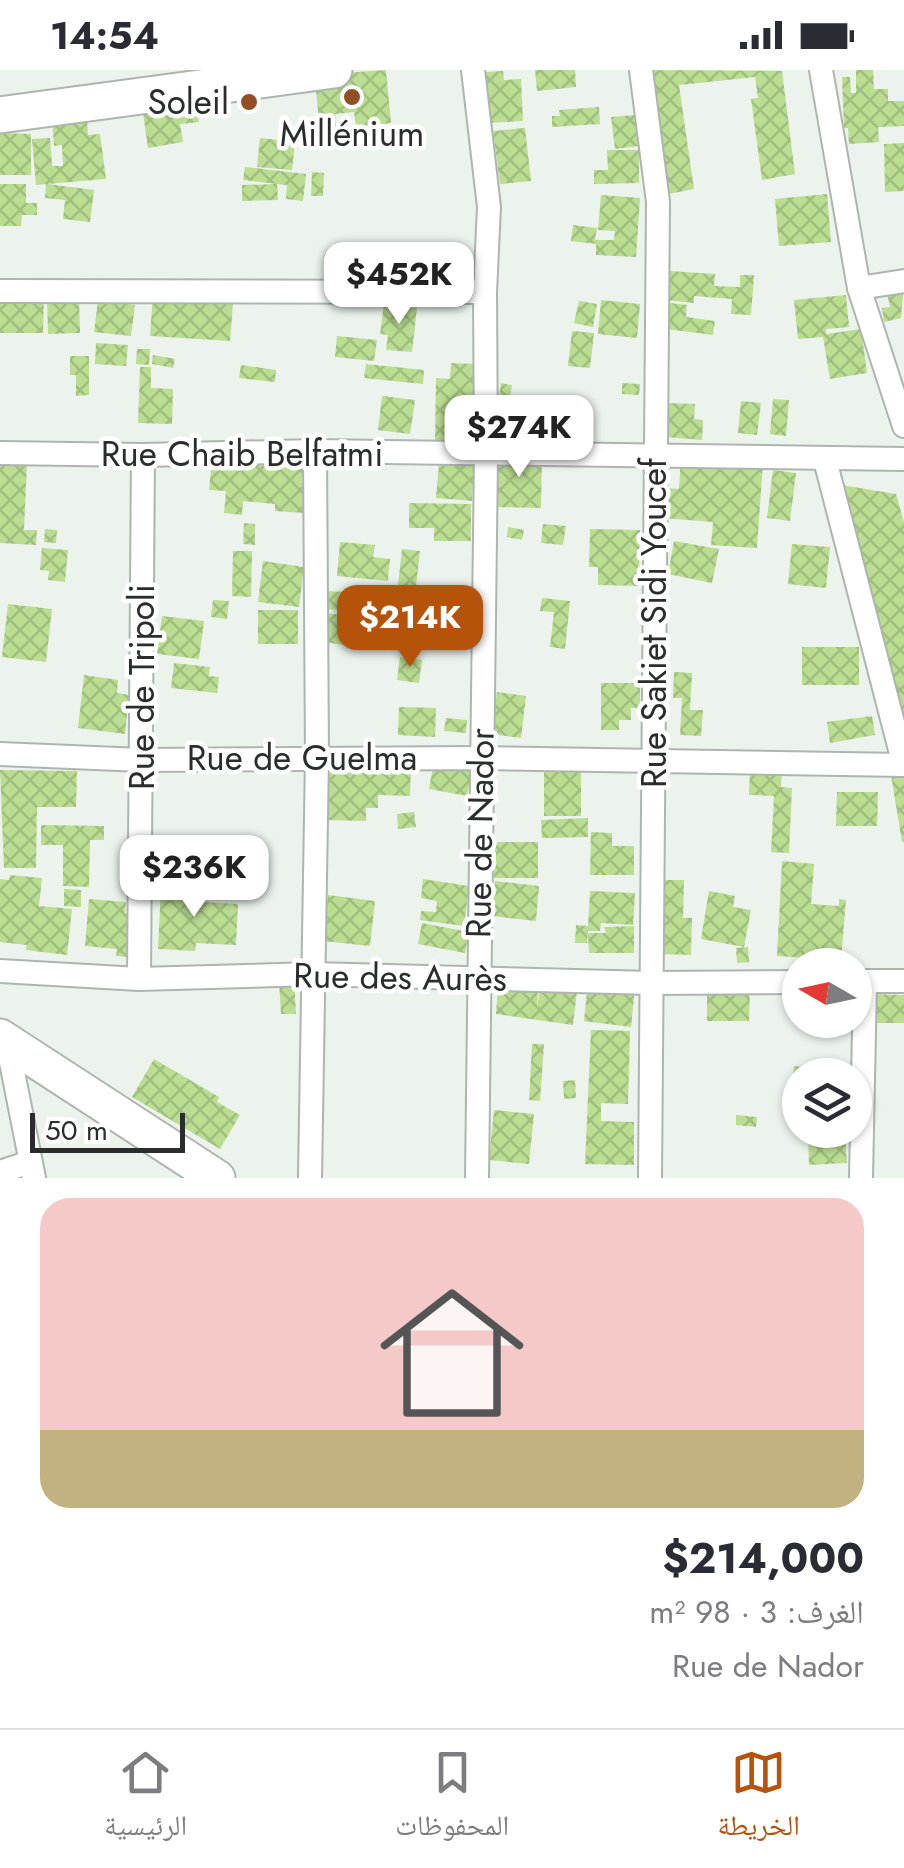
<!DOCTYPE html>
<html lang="ar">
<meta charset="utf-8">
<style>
:root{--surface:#fff;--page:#f2f2f3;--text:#2b2b33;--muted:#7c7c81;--line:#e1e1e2;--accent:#b45309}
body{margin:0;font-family:Jost,"Noto Naskh Arabic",sans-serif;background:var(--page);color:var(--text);direction:rtl;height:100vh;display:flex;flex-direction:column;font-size:38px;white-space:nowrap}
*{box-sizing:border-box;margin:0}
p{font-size:32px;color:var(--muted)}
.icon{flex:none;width:55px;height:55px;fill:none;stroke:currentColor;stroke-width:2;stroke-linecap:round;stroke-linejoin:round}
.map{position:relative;height:1108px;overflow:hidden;direction:ltr}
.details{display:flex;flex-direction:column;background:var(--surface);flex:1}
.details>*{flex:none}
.needle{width:65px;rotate:279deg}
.tools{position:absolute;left:782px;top:878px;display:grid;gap:20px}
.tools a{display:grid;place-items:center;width:90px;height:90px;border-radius:50%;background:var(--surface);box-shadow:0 2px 8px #0004;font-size:50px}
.scale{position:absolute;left:30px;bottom:25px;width:155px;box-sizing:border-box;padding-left:10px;border:5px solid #2a2d2b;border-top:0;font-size:28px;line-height:35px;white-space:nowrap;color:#2a2d2b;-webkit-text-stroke:8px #fff;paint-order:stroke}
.price{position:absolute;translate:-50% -85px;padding:0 22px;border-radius:20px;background:#fff;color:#222;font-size:32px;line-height:65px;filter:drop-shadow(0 2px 5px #0008)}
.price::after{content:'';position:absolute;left:50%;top:60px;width:30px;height:22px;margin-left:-15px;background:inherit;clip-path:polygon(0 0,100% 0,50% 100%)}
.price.current{background:var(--accent);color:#fff}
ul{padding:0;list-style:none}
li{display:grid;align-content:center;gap:20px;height:530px;padding:0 40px}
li+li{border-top:2px solid var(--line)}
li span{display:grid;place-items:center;height:310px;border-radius:30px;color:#555}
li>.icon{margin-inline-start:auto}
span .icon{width:180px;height:180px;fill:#fffc;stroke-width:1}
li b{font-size:42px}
.status{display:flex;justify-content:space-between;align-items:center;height:70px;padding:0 50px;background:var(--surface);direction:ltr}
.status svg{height:28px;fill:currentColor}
.tabs{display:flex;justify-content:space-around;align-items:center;height:140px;border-top:2px solid var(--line);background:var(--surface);font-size:28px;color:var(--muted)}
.tabs a{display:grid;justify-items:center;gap:5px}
.tabs .current{color:var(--accent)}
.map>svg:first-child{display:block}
.building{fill:url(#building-cross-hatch)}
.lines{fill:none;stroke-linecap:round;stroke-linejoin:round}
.minor-casing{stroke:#aeb5af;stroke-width:26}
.primary-casing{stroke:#aeb5af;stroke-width:39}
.minor{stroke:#fff;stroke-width:22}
.primary{stroke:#fff;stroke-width:35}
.poi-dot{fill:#934e24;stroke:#fff;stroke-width:4}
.labels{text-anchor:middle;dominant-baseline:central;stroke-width:9;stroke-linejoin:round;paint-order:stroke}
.poi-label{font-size:35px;fill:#2a2d2b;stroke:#fff;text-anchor:end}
.street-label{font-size:35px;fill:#2a2d2b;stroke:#fff}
</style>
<div class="status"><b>14:54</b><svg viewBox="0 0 49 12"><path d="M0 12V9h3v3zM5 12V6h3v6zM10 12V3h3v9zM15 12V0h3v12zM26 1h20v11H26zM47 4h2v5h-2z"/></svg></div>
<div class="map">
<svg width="904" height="1108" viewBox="0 0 904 1108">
<defs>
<pattern id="building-cross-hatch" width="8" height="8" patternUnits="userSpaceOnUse" patternTransform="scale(2.5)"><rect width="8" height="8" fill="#badd91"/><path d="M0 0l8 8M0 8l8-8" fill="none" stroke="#a0be7d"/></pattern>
</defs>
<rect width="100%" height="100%" fill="#ecf3ed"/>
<g class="building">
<path d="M 386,0 L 391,53 L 356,57 L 354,42 L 335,44 L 337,68 L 321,69 L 315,11 L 329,4 Z"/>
<path d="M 535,0 L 575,0 L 576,17 L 537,21 Z"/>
<path d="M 643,0 L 782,1 L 795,104 L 762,110 L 751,29 L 758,28 L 755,7 L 679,15 L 694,119 L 658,126 Z"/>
<path d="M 856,0 L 873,0 L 874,19 L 888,19 L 888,31 L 904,31 L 904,56 L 878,57 L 879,72 L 849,74 L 848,58 L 844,58 L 842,7 L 850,7 L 851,23 L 856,23 Z"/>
<path d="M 503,1 L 504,10 L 521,9 L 523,51 L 488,53 L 486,2 Z"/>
<path d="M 196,35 L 199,52 L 180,54 L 183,72 L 148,78 L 143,43 Z"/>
<path d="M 599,37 L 600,54 L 552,57 L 552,46 L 560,46 L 559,40 Z"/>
<path d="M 87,44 L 88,65 L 100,64 L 106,109 L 47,114 L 94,120 L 90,152 L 63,149 L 65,130 L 45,128 L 46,114 L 36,115 L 32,69 L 50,68 L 52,96 L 63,96 L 62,75 L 54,76 L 52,47 Z"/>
<path d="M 634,45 L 638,76 L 615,79 L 611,47 Z"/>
<path d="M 525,58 L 531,111 L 500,114 L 493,61 Z"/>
<path d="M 0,63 L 31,64 L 31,105 L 0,105 Z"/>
<path d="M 260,68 L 295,72 L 292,100 L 257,97 Z"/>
<path d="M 904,73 L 904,121 L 885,122 L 884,74 Z"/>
<path d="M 607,80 L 639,80 L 639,113 L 594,114 L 594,100 L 608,100 Z"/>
<path d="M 245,97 L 306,104 L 303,131 L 286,129 L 287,115 L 277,114 L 278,130 L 242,131 L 242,115 L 276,114 L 243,110 Z"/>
<path d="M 312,102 L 324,103 L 323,126 L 311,126 Z"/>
<path d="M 0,114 L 26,114 L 26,133 L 37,133 L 37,145 L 22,145 L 21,156 L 0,156 Z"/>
<path d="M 827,124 L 831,172 L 779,176 L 775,129 Z"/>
<path d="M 601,125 L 640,128 L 636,187 L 596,185 L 596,174 L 571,171 L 573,155 L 597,158 L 595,170 L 614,170 L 615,161 L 598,160 Z"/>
<path d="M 670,201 L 715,204 L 714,216 L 740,217 L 740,205 L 754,205 L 751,245 L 731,244 L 732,229 L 694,226 L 694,233 L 667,230 Z"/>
<path d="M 904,215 L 901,248 L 884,252 L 882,238 L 890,237 L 886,218 Z"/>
<path d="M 0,224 L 44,225 L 43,263 L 0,263 Z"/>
<path d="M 153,224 L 190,231 L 233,234 L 230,271 L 150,266 Z"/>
<path d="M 846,225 L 849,257 L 826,259 L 826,264 L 861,259 L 867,303 L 830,309 L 823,267 L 798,269 L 794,230 Z"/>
<path d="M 79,228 L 80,263 L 48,264 L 47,229 Z"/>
<path d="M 98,230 L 135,235 L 131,266 L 94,262 Z"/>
<path d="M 601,230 L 640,234 L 637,268 L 598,264 Z"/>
<path d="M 579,231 L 597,234 L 593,257 L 574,253 Z"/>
<path d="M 670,233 L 687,235 L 686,247 L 715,251 L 713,265 L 667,259 Z"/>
<path d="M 384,234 L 417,238 L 412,282 L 386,280 L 388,265 L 380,264 Z"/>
<path d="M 572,261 L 594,263 L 590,298 L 568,296 Z"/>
<path d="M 337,266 L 377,270 L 374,291 L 335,287 Z"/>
<path d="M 96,273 L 128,275 L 126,296 L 95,294 Z"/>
<path d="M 137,279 L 150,279 L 149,295 L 136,294 Z"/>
<path d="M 153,285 L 175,289 L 173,298 L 152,294 Z"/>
<path d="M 70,286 L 89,286 L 89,325 L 76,326 L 76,305 L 70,305 Z"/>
<path d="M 451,293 L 476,294 L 474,333 L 468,332 L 466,371 L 435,370 L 436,308 L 450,309 Z"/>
<path d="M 366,294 L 424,300 L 423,314 L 364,308 Z"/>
<path d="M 241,295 L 276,300 L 275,312 L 239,308 Z"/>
<path d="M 140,297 L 151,297 L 151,318 L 173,319 L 172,354 L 138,353 Z"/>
<path d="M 501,313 L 512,315 L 510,328 L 529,331 L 526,349 L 538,351 L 536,366 L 494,360 Z"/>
<path d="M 622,313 L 640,314 L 639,325 L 622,324 Z"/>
<path d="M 382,326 L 415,330 L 410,364 L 378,360 Z"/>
<path d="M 773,329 L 789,330 L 786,366 L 770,364 Z"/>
<path d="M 741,331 L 761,333 L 757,365 L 738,363 Z"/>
<path d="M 668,333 L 695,334 L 694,349 L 703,350 L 702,370 L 666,367 Z"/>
<path d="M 497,381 L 542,382 L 541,438 L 495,437 Z"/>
<path d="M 681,385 L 763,393 L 757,478 L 711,475 L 713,452 L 663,448 L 665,418 L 679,419 Z"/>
<path d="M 212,391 L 308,399 L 304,443 L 275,441 L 275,434 L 243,431 L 242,445 L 224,443 L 226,421 L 209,420 Z"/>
<path d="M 0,392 L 27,393 L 24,460 L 37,460 L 36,475 L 0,473 Z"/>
<path d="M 439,394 L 474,396 L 472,431 L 436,428 Z"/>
<path d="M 773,400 L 796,403 L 790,451 L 767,448 Z"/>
<path d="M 835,414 L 896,424 L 904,452 L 904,662 Z"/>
<path d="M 409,433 L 471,434 L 471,471 L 434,471 L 434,458 L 409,458 Z"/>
<path d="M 244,453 L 255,454 L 255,475 L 243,474 Z"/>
<path d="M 543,454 L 566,456 L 563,475 L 541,473 Z"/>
<path d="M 508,457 L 524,460 L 522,470 L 507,467 Z"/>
<path d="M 45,459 L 57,460 L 56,473 L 44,472 Z"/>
<path d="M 590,459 L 640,460 L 639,516 L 598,515 L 598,497 L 589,497 Z"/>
<path d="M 674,471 L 719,479 L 712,513 L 668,504 Z"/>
<path d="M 340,472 L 375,475 L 373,487 L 390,489 L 388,511 L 337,506 Z"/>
<path d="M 792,474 L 830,477 L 826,518 L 788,514 Z"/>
<path d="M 42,478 L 68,480 L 65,512 L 48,510 L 49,501 L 40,500 Z"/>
<path d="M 402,479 L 420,481 L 415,526 L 397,524 Z"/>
<path d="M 233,481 L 252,481 L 251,527 L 232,526 Z"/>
<path d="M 263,491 L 304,497 L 299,537 L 258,532 Z"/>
<path d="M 327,521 L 399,525 L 395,563 L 383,562 L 384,544 L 326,539 Z"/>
<path d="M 402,526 L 414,527 L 412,553 L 399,552 Z"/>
<path d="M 542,528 L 570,531 L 565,579 L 550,577 L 554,542 L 540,541 Z"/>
<path d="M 213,530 L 229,531 L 227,549 L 211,547 Z"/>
<path d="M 8,534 L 52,539 L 46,592 L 2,587 Z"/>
<rect x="258" y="540" width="40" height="34"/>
<path d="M 326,543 L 367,548 L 364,577 L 322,572 Z"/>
<path d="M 162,546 L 204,551 L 199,589 L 157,584 Z"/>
<rect x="802" y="577" width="57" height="38"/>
<path d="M 400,587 L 422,590 L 419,613 L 397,610 Z"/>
<path d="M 174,593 L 210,597 L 209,606 L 219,607 L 217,623 L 171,618 Z"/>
<path d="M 674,602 L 692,603 L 690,640 L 703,640 L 701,666 L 680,665 L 682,628 L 673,628 Z"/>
<path d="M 84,605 L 118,610 L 117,623 L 129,625 L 125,664 L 78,658 Z"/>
<path d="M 601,613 L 640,613 L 640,638 L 631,638 L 631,650 L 619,650 L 619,660 L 601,660 Z"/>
<path d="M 497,622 L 526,626 L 521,668 L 491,664 Z"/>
<path d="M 399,637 L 436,638 L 435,667 L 398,665 Z"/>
<path d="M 872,646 L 875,665 L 830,673 L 827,652 Z"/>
<path d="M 446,648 L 467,650 L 466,663 L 444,661 Z"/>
<path d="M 326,690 L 338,690 L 338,701 L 411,698 L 410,726 L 378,725 L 378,738 L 366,738 L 366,751 L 325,750 Z"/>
<path d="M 455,691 L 473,694 L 467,726 L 429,719 L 433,697 L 453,700 Z"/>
<path d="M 750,696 L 782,698 L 781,717 L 792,718 L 789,783 L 771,782 L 774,726 L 749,725 Z"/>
<path d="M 904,697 L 904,772 L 902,772 L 890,699 Z"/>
<path d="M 0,700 L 77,701 L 76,737 L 37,737 L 36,798 L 4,798 Z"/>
<rect x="544" y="702" width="37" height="44"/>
<path d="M 837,722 L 878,722 L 877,756 L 836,756 Z"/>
<path d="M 414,742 L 416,757 L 398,759 L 397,744 Z"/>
<path d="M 588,748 L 588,767 L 542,768 L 541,750 Z"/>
<path d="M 41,755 L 104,756 L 104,770 L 90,770 L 89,817 L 63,816 L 63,775 L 41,775 Z"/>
<path d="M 591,762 L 612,763 L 612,776 L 634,776 L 634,805 L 590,805 Z"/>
<path d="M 495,772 L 538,772 L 538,808 L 494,808 Z"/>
<path d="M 782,791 L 814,794 L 811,834 L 839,836 L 839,829 L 846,830 L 841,890 L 777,886 Z"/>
<path d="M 10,805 L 42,808 L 39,836 L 72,839 L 67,885 L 26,880 L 27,875 L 0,872 L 0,809 L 9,810 Z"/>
<path d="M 423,809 L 469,816 L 464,856 L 420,850 L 421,841 L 436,842 L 437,831 L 421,828 Z"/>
<path d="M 662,810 L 684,810 L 683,848 L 692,848 L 691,885 L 660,884 Z"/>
<path d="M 495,811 L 539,816 L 536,851 L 491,846 Z"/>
<path d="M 161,816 L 203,818 L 202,832 L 238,834 L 236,875 L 196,873 L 195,881 L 158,879 Z"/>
<path d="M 64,819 L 81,820 L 81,837 L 64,836 Z"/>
<path d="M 590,821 L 635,823 L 633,855 L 601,853 L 600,861 L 588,861 L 587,873 L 575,873 L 576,855 L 588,856 Z"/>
<path d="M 709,821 L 735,826 L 733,837 L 751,840 L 744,877 L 701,869 Z"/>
<path d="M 328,825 L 375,831 L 370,876 L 323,871 Z"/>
<path d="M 89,829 L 126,832 L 125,843 L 141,845 L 136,888 L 116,886 L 117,879 L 85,876 Z"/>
<path d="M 422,853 L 469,862 L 465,883 L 418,874 Z"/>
<path d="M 634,856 L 634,883 L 589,883 L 588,863 L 606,863 L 604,857 Z"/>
<path d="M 748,877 L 749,892 L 737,893 L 736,878 Z"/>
<path d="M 541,907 L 577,921 L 573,955 L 496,944 L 498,916 L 538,920 L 537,940 Z"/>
<path d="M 294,909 L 296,944 L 281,944 L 279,910 Z"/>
<path d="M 588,912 L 635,917 L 631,957 L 584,951 Z"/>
<path d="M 750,913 L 749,951 L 707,951 L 707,920 Z"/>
<path d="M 873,924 L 904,925 L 904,953 L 872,953 Z"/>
<path d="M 591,960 L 630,961 L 628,1034 L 601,1033 L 601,1051 L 634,1052 L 634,1095 L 585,1094 Z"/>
<path d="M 532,974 L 544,974 L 540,1031 L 529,1030 Z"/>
<path d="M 154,989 L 219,1027 L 217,1032 L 240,1045 L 220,1079 L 132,1027 Z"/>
<path d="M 794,996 L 849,1002 L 848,1005 L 800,1005 L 800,1032 L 790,1031 Z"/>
<path d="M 575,1010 L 576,1028 L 564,1029 L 563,1011 Z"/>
<path d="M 494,1040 L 534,1044 L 529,1094 L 489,1090 Z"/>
<path d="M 736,1045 L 757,1047 L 756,1057 L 736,1055 Z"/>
<path d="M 845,1063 L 847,1093 L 809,1095 L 808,1065 Z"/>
</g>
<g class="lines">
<defs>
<g id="minor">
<path d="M 473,0 L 489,137 L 485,222 L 486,386 L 477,1108"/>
<path d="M 641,0 L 658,132 L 650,1108"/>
<path d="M 821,0 L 859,218 L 904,356"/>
<path d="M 859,218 L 904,211"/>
<path d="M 0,221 L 485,222"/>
<path d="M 0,383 L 143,385 L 315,381 L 904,389"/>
<path d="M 0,684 L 142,690 L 481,688 L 904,695 L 825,390"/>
<path d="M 0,901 L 139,909 L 313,904 L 652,913 L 800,912"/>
<path d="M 139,909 L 143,385"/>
<path d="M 855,911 L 904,911"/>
<path d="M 7,972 L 34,1108"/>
<path d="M 0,1102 L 30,1092"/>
<path d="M 310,1108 L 317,687 L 315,381"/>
<path d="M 861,1108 L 865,911"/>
</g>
<g id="primary">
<path d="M 0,45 L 334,0"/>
<path d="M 0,967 L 217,1108"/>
</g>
</defs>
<use href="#minor" class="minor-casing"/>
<use href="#primary" class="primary-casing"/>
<use href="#minor" class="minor"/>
<use href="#primary" class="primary"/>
</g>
<g class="poi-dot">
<circle cx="352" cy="27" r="10"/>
<circle cx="249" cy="32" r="10"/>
</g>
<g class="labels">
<g class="poi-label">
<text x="229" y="32">Soleil</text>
<text x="352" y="64" text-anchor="middle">Millénium</text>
</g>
<g class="street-label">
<text x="242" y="384">Rue Chaib Belfatmi</text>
<text transform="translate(654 553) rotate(-90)">Rue Sakiet Sidi Youcef</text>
<text transform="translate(142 617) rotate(-90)">Rue de Tripoli</text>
<text x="302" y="688">Rue de Guelma</text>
<text transform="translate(480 763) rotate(-89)">Rue de Nador</text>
<text transform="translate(400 907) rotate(1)">Rue des Aurès</text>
</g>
</g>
</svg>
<div class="tools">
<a><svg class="needle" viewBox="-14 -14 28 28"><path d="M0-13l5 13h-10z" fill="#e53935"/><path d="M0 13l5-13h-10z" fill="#7c7c81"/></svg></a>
<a><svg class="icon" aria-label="layers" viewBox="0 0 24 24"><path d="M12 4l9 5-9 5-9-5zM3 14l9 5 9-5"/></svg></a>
</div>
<div class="scale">50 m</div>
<b class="price" style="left:399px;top:257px">$452K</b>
<b class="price" style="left:519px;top:410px">$274K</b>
<b class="price current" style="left:410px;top:600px">$214K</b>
<b class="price" style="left:194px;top:850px">$236K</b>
</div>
<section class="details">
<ul>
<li><span style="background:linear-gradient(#f6c9c9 75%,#c2b280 0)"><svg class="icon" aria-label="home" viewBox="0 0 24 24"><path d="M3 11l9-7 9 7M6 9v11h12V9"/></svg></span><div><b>$214,000</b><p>الغرف: 3 · 98 m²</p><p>Rue de Nador</p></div></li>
</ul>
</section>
<nav class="tabs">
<a class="current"><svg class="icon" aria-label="map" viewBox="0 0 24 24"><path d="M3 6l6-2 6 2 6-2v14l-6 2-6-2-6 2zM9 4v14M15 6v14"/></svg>الخريطة</a>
<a><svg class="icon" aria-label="saved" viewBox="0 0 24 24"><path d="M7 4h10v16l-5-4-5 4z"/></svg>المحفوظات</a>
<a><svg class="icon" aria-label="home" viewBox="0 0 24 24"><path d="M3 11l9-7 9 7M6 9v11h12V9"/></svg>الرئيسية</a>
</nav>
